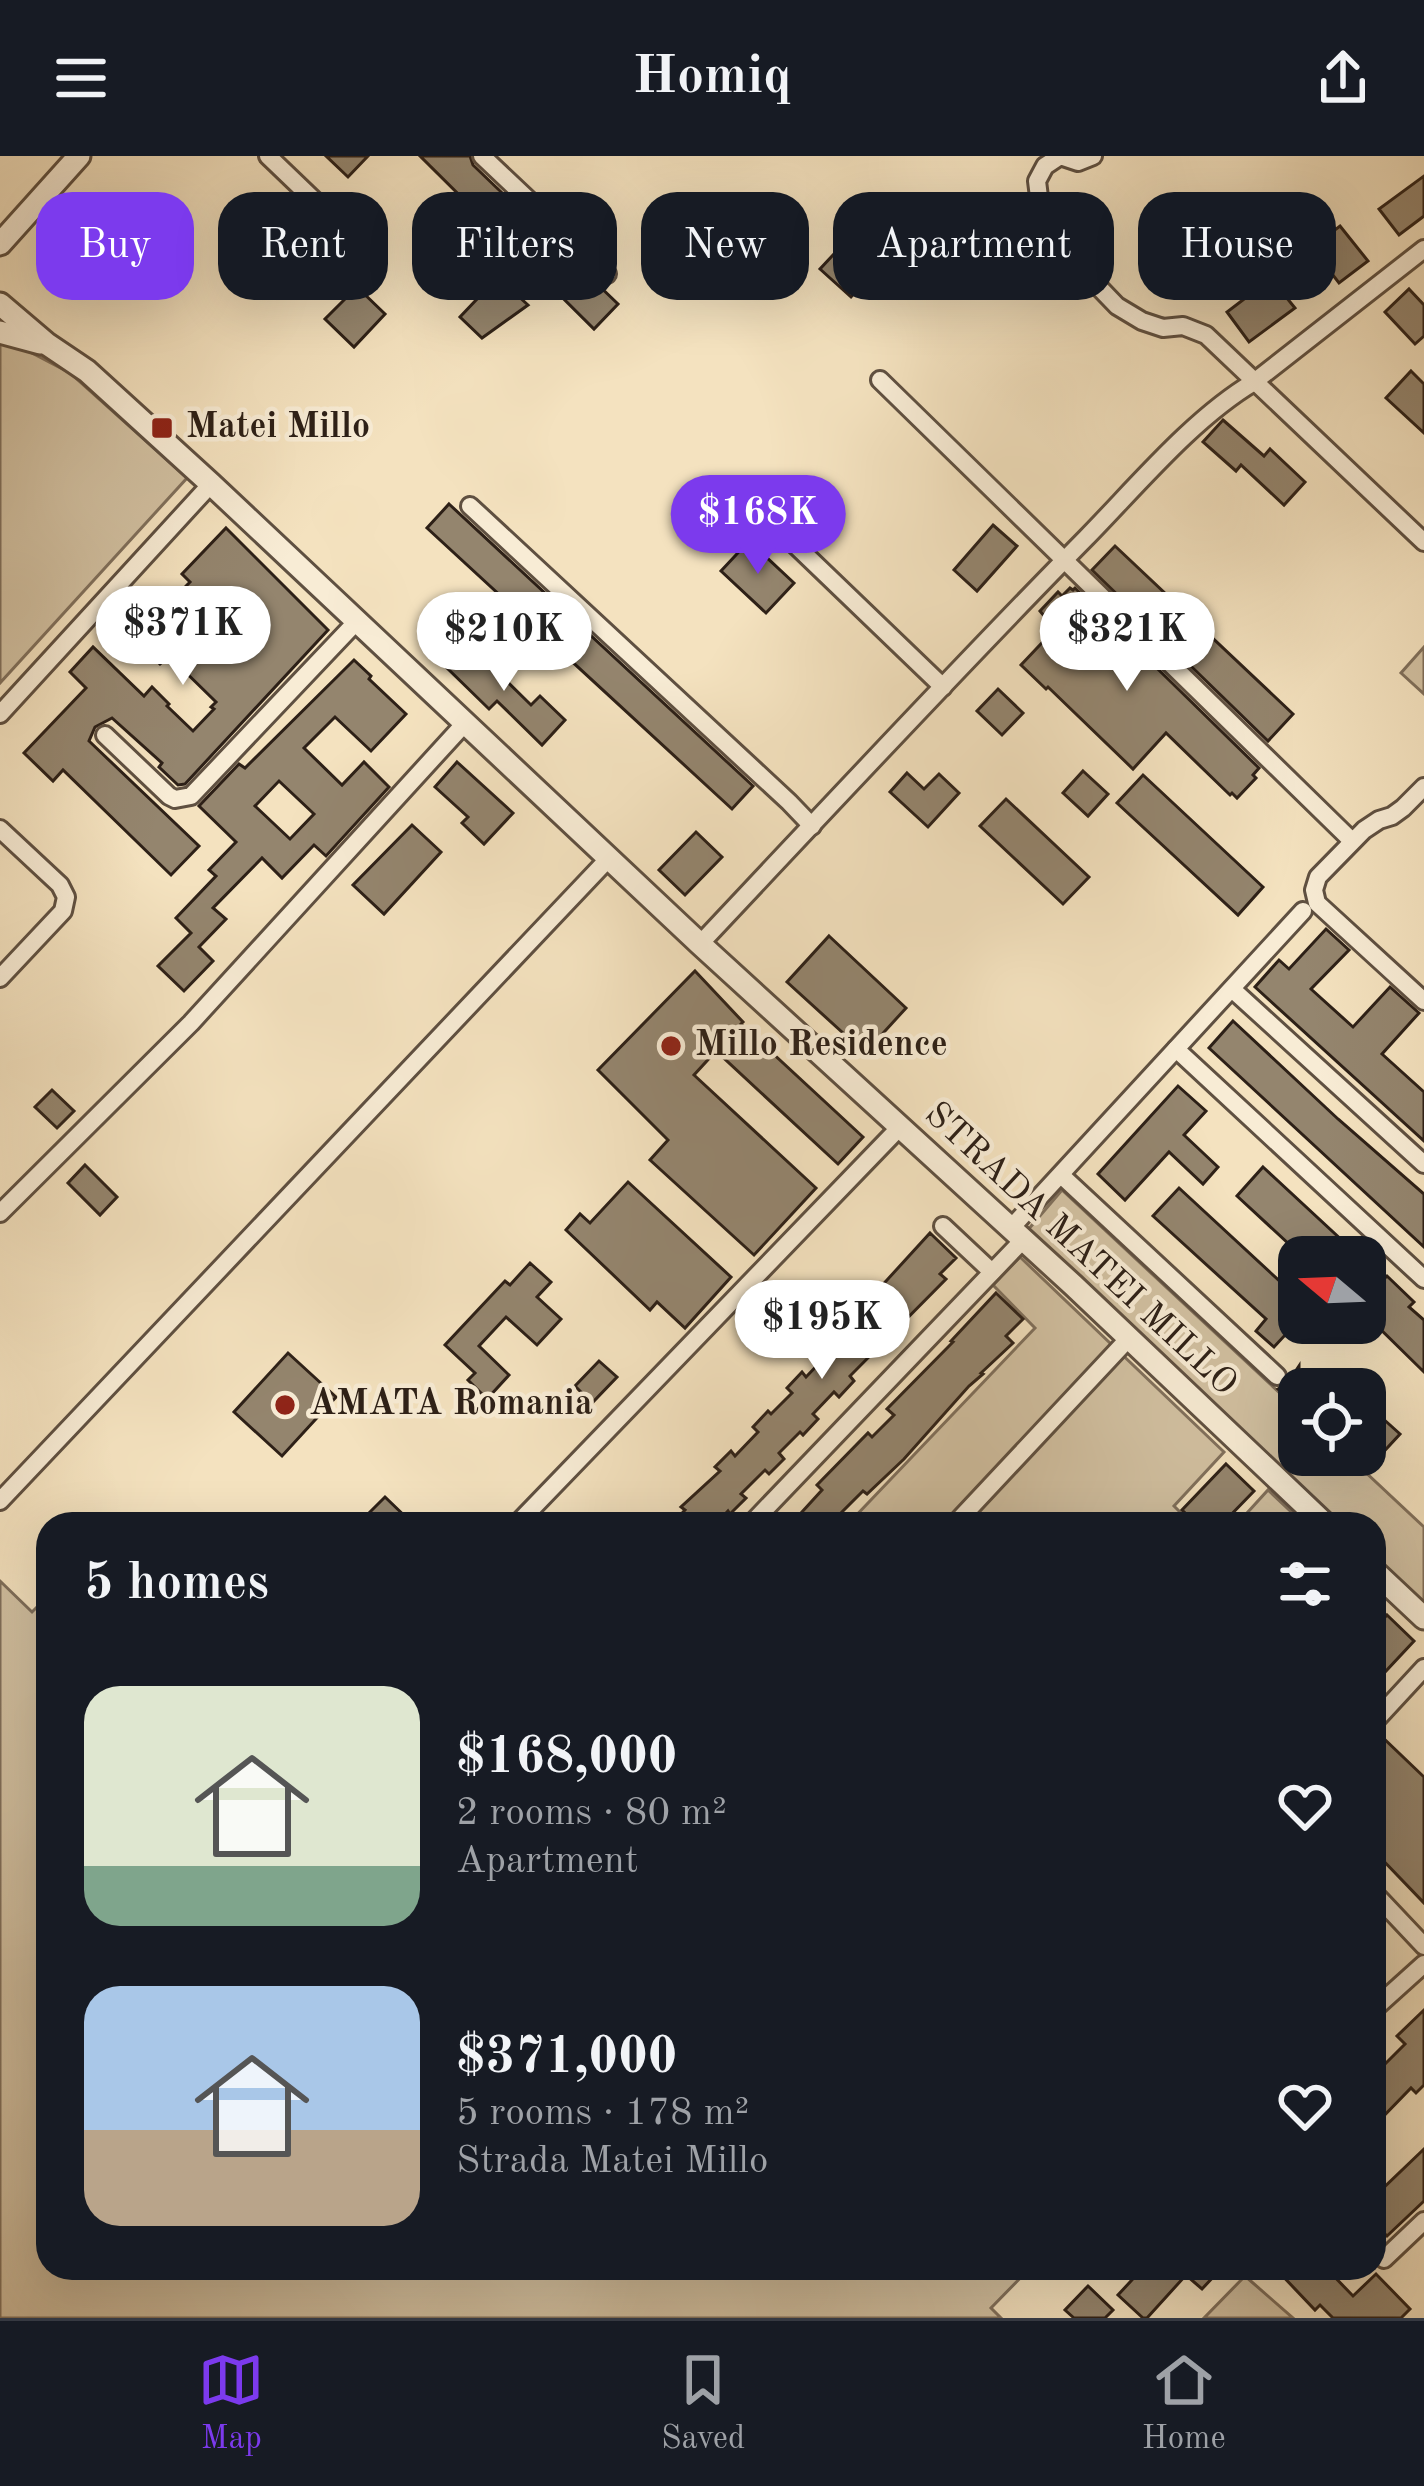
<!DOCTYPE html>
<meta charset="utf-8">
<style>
:root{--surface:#171b24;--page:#242831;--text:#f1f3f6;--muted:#9ea1a6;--line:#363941;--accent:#7c3aed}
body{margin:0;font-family:"Old Standard TT",serif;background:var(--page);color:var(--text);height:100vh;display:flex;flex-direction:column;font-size:45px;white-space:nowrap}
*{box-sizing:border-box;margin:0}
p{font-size:39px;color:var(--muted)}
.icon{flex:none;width:66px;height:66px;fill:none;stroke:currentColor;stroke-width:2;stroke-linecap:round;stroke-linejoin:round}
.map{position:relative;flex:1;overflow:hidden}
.sheet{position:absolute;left:36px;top:1356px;width:1350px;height:768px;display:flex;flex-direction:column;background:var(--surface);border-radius:36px;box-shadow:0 12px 48px #0002}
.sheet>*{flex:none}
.top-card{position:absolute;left:36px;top:36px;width:1353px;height:108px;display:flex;gap:24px}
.needle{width:78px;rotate:289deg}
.controls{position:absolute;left:1278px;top:1080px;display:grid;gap:24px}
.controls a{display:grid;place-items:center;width:108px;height:108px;border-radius:24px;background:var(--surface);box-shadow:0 12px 48px #0002;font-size:60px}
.price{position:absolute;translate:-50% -102px;padding:0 27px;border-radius:42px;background:#fff;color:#222;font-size:39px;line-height:78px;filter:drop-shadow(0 3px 6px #0008)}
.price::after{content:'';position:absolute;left:50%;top:72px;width:36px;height:27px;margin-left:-18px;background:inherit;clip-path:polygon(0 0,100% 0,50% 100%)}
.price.on{background:var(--accent);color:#fff}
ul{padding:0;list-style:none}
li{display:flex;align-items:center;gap:36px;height:300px;padding:0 48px}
li span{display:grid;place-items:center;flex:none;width:336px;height:240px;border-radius:36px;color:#555}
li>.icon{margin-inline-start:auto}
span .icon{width:144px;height:144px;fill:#fffc;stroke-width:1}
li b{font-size:51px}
h2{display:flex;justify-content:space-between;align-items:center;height:144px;padding:0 48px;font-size:51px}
.pill{padding:0 42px;border-radius:36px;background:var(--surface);box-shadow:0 12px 48px #0002;font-size:42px;line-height:108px}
.pill.on{background:var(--accent);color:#fff}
header{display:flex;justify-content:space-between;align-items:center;height:156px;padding:0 48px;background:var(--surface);font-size:54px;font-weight:700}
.tabs{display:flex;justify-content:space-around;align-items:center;height:168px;border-top:3px solid var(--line);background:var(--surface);font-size:33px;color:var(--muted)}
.tabs a{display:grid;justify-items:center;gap:6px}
.tabs .on{color:var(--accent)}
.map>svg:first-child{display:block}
.green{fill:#d2c1a2;stroke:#80705c;stroke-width:3}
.building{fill:#94856e;stroke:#2d2017;stroke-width:3;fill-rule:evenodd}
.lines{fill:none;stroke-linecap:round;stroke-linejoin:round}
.minor-casing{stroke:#5f5041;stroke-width:22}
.tertiary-casing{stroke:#5f5041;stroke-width:27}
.minor{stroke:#f8ecd5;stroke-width:16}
.tertiary{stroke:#f8ecd5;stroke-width:21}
.poi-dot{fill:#8f2418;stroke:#f8ecd5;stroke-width:4.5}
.labels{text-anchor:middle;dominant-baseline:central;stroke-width:9;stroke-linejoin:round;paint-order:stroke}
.poi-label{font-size:36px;font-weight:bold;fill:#2d2017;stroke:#f8ecd5;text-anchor:start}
.street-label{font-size:36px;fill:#2d2017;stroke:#f8ecd5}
</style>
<header><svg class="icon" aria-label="menu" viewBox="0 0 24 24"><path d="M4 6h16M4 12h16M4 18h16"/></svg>Homiq<svg class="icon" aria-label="share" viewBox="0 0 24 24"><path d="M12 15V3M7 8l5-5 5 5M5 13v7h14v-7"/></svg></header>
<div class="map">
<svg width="1424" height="2162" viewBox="0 0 1424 2162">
<rect width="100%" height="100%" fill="#f4e2bf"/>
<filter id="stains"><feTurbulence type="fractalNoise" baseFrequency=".00167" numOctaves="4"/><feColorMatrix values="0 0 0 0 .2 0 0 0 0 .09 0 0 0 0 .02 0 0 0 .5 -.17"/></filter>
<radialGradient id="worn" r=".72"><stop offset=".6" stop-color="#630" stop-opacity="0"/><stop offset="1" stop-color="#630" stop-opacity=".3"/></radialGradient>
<g class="green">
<path d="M 0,183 L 9,185 L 70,217 L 187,322 L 0,527 Z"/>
<path d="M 1424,491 L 1424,538 L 1401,517 Z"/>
<path d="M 1062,1034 L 1299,1255 L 1299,1299 L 1347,1299 L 1424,1371 L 1424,1450 L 1374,1403 L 1374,1368 L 1337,1368 L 1027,1075 Z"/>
<path d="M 1020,1101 L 1224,1296 L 1174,1350 L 1192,1368 L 848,1368 L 1035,1172 L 993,1129 Z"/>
<path d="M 1268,1334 L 1304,1368 L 1237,1368 Z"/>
<path d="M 0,1425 L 32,1456 L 48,1440 L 48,2112 L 1030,2112 L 991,2152 L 1001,2162 L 0,2162 Z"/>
<path d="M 1245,2120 L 1293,2162 L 1204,2162 Z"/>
</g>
<g class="building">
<path d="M 326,0 L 368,0 L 348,21 Z"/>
<path d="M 420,0 L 470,0 L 473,9 L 618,148 L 594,173 Z"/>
<path d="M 1424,20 L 1424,60 L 1399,79 L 1379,53 Z"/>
<path d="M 1340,70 L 1368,105 L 1339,127 L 1326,110 L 1286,141 L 1295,152 L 1249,186 L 1227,156 Z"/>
<path d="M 846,85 L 876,113 L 851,141 L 820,113 Z"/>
<path d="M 462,89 L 528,149 L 482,182 L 460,161 L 477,143 L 442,110 Z"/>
<path d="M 357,131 L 385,158 L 354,191 L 325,163 Z"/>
<path d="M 1409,133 L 1424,149 L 1424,180 L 1415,188 L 1385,156 Z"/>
<path d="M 1411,215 L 1424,228 L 1424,277 L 1386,242 Z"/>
<path d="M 1223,264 L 1264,300 L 1270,293 L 1305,326 L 1284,349 L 1241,309 L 1236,315 L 1203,286 Z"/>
<path d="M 449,348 L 753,630 L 732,653 L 427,372 Z"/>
<path d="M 993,369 L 1017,390 L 977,435 L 954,414 Z"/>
<path d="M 226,372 L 328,474 L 185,628 L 178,629 L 159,611 L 162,607 L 112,562 L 95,571 L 89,585 L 199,690 L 171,719 L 63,614 L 53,625 L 24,597 L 86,532 L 70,516 L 93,491 L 144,540 L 152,531 L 169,548 L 167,550 L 193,575 L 214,553 L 211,551 L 216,546 L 169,500 L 160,508 L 134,483 L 190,426 L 182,418 Z"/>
<path d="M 749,385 L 794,427 L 766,457 L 721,415 Z"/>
<path d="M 1115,390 L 1293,558 L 1268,585 L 1092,414 Z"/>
<path d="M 1070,432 L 1073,434 L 1075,432 L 1259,612 L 1253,619 L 1256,622 L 1237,642 L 1232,637 L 1230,639 L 1166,577 L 1133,613 L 1048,531 L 1046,533 L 1021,509 L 1055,473 L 1040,455 L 1058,436 L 1062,440 Z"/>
<path d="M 468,487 L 531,549 L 540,540 L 565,564 L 542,589 L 497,545 L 489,553 L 445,510 Z"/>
<path d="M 354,504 L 371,520 L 369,523 L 406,558 L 371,595 L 335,561 L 304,592 L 342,629 L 364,606 L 389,631 L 326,700 L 314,689 L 282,722 L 262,702 L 213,752 L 226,763 L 199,791 L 213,805 L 184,835 L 158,810 L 191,777 L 176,762 L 216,720 L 209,714 L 236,686 L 199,650 L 239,608 L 245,612 ZM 279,625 L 314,658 L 290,683 L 255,650 Z"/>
<path d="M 998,533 L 1023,557 L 1002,579 L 977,555 Z"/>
<path d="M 457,606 L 513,657 L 484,688 L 462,667 L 468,661 L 435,631 Z"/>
<path d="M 1083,615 L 1108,638 L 1088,660 L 1063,637 Z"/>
<path d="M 907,617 L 924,633 L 939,618 L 959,637 L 928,671 L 890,636 Z"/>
<path d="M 1143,619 L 1263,731 L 1238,759 L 1117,647 Z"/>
<path d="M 1006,643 L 1089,721 L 1063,748 L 980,670 Z"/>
<path d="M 412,669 L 441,696 L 384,758 L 353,729 Z"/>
<path d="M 696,676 L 722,701 L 685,739 L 659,714 Z"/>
<path d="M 1326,773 L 1349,794 L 1311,833 L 1353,871 L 1390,831 L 1419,857 L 1382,898 L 1424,936 L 1424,985 L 1255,831 L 1279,804 L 1289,813 Z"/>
<path d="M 829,780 L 906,852 L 865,897 L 787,826 Z"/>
<path d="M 695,815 L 743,866 L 741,868 L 863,981 L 838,1008 L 716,895 L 694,919 L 816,1032 L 754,1099 L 650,1004 L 668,984 L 598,914 Z"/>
<path d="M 1233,865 L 1338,963 L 1424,1038 L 1424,1091 L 1209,892 Z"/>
<path d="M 1178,930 L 1206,955 L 1184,979 L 1218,1011 L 1203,1028 L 1169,996 L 1125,1044 L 1098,1018 Z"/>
<path d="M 52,934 L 74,955 L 57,972 L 35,951 Z"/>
<path d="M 85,1009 L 117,1041 L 100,1059 L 68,1027 Z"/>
<path d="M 1263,1011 L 1360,1101 L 1303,1101 L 1237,1040 Z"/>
<path d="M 628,1026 L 731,1121 L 685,1172 L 657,1146 L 650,1154 L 566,1074 L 580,1058 L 590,1067 Z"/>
<path d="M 1179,1032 L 1299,1143 L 1299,1164 L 1274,1191 L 1256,1175 L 1266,1163 L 1153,1060 Z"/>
<path d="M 930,1077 L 956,1102 L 940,1118 L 946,1123 L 850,1220 L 854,1225 L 839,1241 L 834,1236 L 813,1258 L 818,1263 L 803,1279 L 800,1276 L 779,1297 L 784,1303 L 769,1318 L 765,1314 L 741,1338 L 746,1342 L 730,1358 L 728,1355 L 716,1368 L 672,1368 L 685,1354 L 681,1351 L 720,1315 L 715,1311 L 731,1295 L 735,1300 L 758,1276 L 753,1271 L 768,1255 L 771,1258 L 792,1237 L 787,1232 L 802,1216 L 806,1221 L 828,1198 L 823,1194 Z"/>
<path d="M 1365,1105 L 1384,1123 L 1387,1120 L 1414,1146 L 1409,1151 L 1424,1164 L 1424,1216 L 1365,1158 Z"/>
<path d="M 530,1107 L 551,1126 L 537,1141 L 561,1163 L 537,1189 L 506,1161 L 479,1190 L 509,1219 L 487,1243 L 468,1224 L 475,1217 L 445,1189 L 505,1125 L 510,1129 Z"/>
<path d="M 996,1137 L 1023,1163 L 1006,1180 L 1013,1187 L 981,1217 L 983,1218 L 969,1230 L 904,1303 L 867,1338 L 863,1335 L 841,1357 L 853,1368 L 791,1368 L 822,1334 L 817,1329 L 868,1277 L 872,1281 L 894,1259 L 887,1253 L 953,1186 L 951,1185 Z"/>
<path d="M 288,1197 L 336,1241 L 282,1300 L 234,1256 Z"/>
<path d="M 599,1205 L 617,1221 L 592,1247 L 575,1230 Z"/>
<path d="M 1299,1210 L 1299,1219 L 1315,1233 L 1299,1233 L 1299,1252 L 1278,1233 L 1287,1228 Z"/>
<path d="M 1380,1260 L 1400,1278 L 1365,1316 L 1365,1276 Z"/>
<path d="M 1226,1308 L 1254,1335 L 1222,1368 L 1197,1368 L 1182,1354 Z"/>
<path d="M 385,1341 L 413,1368 L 358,1368 Z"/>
<path d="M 1387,1459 L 1414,1485 L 1385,1516 L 1374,1505 L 1374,1473 Z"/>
<path d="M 1374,1578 L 1379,1578 L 1424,1621 L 1424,1747 L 1374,1695 Z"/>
<path d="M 1424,1854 L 1424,1929 L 1416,1937 L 1411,1932 L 1374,1970 L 1374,1919 L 1405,1888 L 1397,1880 Z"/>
<path d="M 1424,1993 L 1424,2045 L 1387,2080 L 1374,2067 L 1374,2041 Z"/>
<path d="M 1143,2112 L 1207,2112 L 1215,2119 L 1202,2133 L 1186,2119 L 1147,2162 L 1143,2162 L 1118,2139 Z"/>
<path d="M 1275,2112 L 1326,2112 L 1353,2140 L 1376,2118 L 1410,2153 L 1401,2162 L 1333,2162 L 1320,2149 L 1315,2154 Z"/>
<path d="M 1088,2130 L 1113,2154 L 1105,2162 L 1074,2162 L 1065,2154 Z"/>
</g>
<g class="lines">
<defs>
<g id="minor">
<path d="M 268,0 L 342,71"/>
<path d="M 482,0 L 607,118"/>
<path d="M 1093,0 L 1078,6 L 1060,0 L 1045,10 L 1037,25 L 1043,73 L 1117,150 L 1142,165 L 1163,172 L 1183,170 L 1206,179 L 1424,386"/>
<path d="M 880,224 L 1352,685"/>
<path d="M 470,350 L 789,646 L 812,670"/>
<path d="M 762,357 L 943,531"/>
<path d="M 0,558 L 211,328"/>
<path d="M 105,579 L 169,640 L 175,643 L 191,640 L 358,464"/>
<path d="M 1424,631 L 1403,652 L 1392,660 L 1379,664 L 1364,674 L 1318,721 L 1314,734 L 1317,747 L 1424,845"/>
<path d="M 0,673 L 60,729 L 66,741 L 63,755 L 0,822"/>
<path d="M 700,788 C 828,652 955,515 1086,382 C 1136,331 1193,262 1254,226 L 1424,93"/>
<path d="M 1232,833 L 1424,1008"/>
<path d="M 1176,893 L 1424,1123"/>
<path d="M 1061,1019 L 1277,1220"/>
<path d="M 0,1057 L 191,867 L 466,566"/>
<path d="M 943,1070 L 992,1116"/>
<path d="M 1011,1072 L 1303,755"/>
<path d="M 0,1345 L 610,701"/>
<path d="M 517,1368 L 900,971"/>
<path d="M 751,1368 L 1023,1084"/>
<path d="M 955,1368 L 1129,1182"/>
<path d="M 1374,1566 L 1424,1512"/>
<path d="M 1374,1737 L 1424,1790"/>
<path d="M 1374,1853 L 1424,1808"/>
<path d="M 1384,2103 L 1424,2065"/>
</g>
<g id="tertiary">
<path d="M 0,88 L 79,0"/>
<path d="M 0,148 L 47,188 L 87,215 L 211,328 L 700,788 L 1073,1129 L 1325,1368"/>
<path d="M 0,176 L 40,187"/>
<path d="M 1374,1415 L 1424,1462"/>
</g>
</defs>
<use href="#minor" class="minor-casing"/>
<use href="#tertiary" class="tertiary-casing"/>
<use href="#minor" class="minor"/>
<use href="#tertiary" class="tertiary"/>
</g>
<g class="poi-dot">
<rect x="150" y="260" width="24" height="24" rx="6"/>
<circle cx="671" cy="890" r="12"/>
<circle cx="285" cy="1249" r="12"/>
</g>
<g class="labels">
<g class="poi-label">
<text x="186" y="272">Matei Millo</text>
<text x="695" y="890">Millo Residence</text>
<text x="309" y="1249">AMATA Romania</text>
</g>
<g class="street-label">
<text transform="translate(1080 1094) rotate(43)">STRADA MATEI MILLO</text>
</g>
</g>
<rect width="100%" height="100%" filter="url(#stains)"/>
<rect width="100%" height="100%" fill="url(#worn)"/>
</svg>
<div class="controls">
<a><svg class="needle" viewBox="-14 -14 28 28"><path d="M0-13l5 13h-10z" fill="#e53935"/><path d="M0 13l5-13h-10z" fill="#9ea1a6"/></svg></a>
<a><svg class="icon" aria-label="locate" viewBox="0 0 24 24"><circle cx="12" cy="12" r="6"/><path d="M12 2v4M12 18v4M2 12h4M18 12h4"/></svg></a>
</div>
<b class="price on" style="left:758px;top:421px">$168K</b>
<b class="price" style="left:183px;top:532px">$371K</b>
<b class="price" style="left:504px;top:538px">$210K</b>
<b class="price" style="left:1127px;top:538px">$321K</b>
<b class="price" style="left:822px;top:1226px">$195K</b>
<div class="top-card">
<a class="pill on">Buy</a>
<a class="pill">Rent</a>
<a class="pill">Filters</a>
<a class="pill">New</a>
<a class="pill">Apartment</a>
<a class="pill">House</a>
</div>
<section class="sheet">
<h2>5 homes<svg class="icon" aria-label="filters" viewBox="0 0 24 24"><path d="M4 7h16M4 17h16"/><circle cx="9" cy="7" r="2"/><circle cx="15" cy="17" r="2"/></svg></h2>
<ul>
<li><span style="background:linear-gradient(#dfe7d0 75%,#7fa58c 0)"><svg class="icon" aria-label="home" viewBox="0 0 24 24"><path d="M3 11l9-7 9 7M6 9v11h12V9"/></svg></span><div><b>$168,000</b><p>2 rooms · 80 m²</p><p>Apartment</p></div><svg class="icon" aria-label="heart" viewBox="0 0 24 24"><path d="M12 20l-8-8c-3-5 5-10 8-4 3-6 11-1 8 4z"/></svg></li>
<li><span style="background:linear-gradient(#a9c7e8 60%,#b9a48a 0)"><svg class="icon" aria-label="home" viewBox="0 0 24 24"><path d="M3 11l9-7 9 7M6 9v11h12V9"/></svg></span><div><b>$371,000</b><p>5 rooms · 178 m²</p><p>Strada Matei Millo</p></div><svg class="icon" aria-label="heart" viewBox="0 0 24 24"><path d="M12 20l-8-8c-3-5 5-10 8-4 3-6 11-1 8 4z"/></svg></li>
</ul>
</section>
</div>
<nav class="tabs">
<a class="on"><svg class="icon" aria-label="map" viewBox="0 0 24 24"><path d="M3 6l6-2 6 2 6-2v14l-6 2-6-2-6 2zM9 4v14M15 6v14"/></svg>Map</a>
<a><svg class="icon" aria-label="saved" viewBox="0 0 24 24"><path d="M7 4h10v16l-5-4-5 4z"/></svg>Saved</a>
<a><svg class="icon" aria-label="home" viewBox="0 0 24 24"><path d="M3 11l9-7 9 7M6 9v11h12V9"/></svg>Home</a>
</nav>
